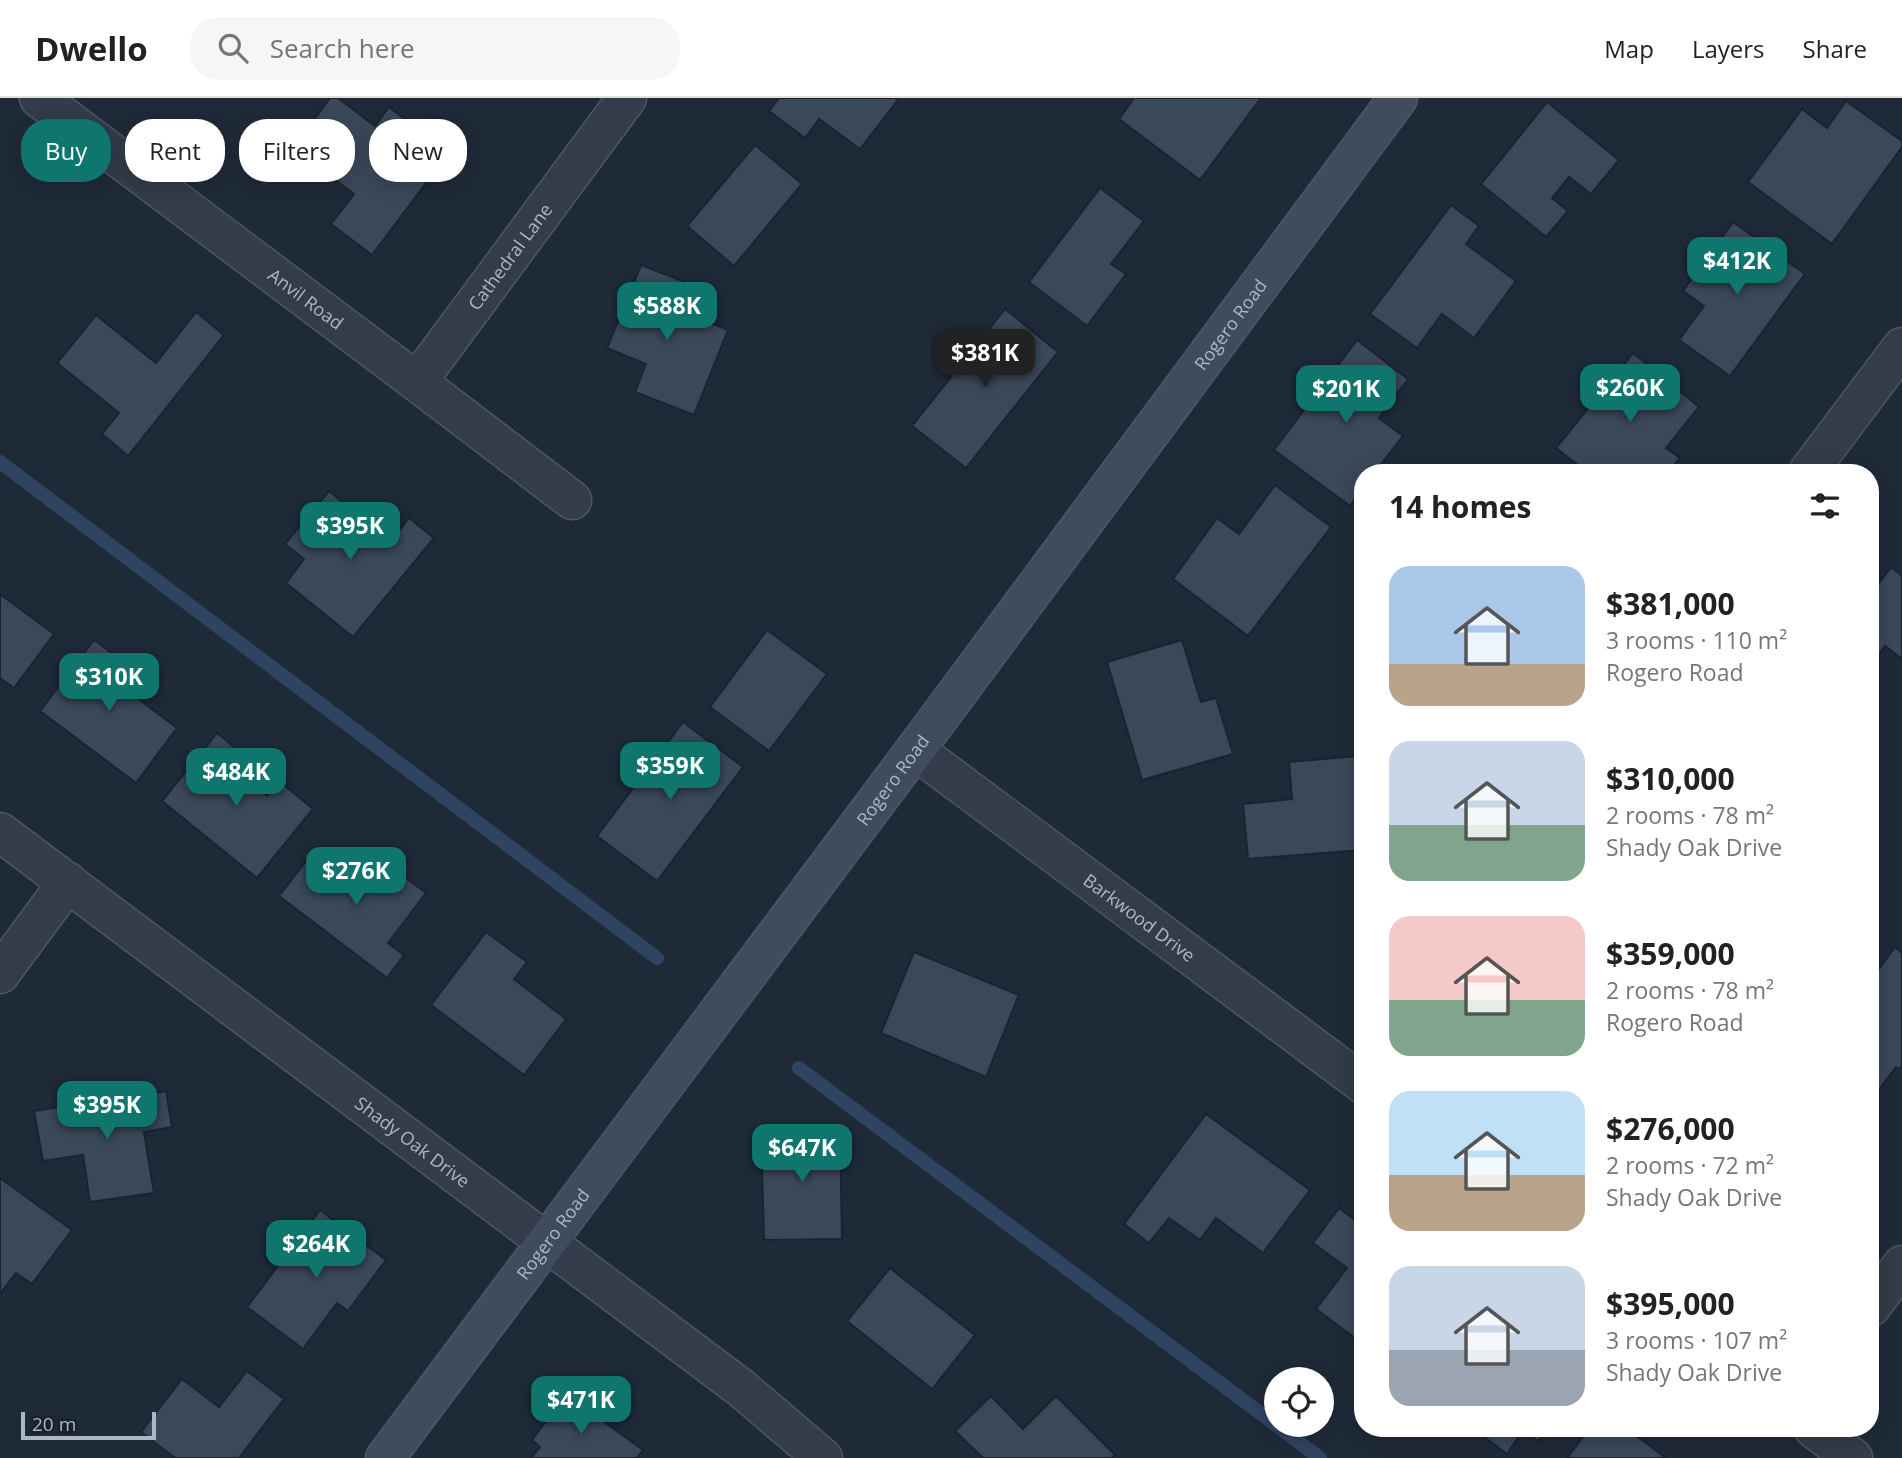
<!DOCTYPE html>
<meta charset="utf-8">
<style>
:root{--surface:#fff;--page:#f6f6f6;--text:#222;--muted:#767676;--line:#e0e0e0;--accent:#0f766e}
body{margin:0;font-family:"Open Sans",sans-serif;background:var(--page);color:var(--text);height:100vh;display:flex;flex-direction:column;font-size:26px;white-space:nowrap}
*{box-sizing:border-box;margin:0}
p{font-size:23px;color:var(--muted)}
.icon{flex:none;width:38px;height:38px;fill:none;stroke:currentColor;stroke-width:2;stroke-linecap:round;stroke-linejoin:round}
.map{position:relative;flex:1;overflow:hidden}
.drawer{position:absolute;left:1354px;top:366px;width:525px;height:973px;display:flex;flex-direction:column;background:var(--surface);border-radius:28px;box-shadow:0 4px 18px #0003}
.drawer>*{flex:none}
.hud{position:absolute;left:21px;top:21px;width:665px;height:63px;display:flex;gap:14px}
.fabs{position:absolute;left:1264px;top:1269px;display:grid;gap:14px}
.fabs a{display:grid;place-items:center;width:70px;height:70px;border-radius:50%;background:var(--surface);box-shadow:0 4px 18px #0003;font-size:35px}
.scale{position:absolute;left:21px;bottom:18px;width:135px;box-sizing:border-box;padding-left:7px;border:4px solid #adb7c6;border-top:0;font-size:19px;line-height:24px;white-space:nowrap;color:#adb7c6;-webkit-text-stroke:5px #18212e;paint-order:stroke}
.price{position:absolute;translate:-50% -60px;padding:0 16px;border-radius:14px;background:var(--accent);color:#fff;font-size:23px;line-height:46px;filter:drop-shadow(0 2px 4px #0008)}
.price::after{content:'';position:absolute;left:50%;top:42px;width:21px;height:16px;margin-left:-10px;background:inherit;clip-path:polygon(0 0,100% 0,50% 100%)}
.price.on{background:#222;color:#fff}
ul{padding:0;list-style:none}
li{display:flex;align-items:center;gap:21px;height:175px;padding:0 35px}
li span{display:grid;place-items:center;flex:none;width:196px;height:140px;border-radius:21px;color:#555}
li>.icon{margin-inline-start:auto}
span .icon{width:84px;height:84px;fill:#fffc;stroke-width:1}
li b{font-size:30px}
h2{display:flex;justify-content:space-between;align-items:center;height:84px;padding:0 35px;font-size:30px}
.pill{padding:0 24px;border-radius:28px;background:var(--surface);box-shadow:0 4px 18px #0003;font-size:24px;line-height:63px}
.pill.on{background:var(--accent);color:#fff}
header{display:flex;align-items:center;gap:42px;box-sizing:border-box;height:98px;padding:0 35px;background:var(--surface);border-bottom:2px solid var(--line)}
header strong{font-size:33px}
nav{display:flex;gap:38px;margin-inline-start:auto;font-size:24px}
.search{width:490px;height:63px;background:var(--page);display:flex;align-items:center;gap:18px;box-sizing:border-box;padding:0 24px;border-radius:28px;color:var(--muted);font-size:26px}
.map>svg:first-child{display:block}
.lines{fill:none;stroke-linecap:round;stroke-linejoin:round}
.stream{stroke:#2f4460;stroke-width:14}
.building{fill:#3a4859;stroke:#1a2330;stroke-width:2}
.street-casing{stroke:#4d5764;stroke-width:41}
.secondary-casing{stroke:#4d5764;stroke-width:41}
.street{stroke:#323c4a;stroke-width:38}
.secondary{stroke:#404b5d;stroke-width:38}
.labels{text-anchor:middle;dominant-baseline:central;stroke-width:6;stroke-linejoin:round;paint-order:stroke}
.street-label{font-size:18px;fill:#adb7c6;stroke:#18212e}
</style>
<header>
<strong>Dwello</strong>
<div class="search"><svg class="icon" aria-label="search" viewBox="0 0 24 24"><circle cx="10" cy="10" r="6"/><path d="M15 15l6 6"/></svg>Search here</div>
<nav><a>Map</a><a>Layers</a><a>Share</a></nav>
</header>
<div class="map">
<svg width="1902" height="1360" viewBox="0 0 1902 1360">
<rect width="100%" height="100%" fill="#1f2a39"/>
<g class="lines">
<g class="stream">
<path d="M 0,364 L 657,860"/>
<path d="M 799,970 L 1320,1360"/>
</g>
</g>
<g class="building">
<path d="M 330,0 L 338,0 L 375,28 L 389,9 L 421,33 L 431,20 L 459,41 L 372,157 L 331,126 L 354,96 L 293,50 Z"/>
<path d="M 779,0 L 895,0 L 898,2 L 860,51 L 819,21 L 805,40 L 769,13 Z"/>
<path d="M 1134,0 L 1261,0 L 1200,82 L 1119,21 Z"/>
<path d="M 1846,3 L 1902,43 L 1902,49 L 1832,146 L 1748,84 L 1802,11 L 1827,30 Z"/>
<path d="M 1547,4 L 1619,62 L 1591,96 L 1569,79 L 1552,100 L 1568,113 L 1546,139 L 1481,86 Z"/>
<path d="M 755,47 L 802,86 L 734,168 L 687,128 Z"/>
<path d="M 1100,90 L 1144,123 L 1111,166 L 1126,176 L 1087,228 L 1029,184 Z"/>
<path d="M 1451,107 L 1479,128 L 1466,146 L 1516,183 L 1474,240 L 1442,216 L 1417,250 L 1370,216 Z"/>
<path d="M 1733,124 L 1805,176 L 1730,278 L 1679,242 L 1704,208 L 1683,193 Z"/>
<path d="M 641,167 L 685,184 L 674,210 L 728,232 L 694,317 L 635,294 L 646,266 L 607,250 Z"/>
<path d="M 1005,211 L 1058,254 L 966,370 L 912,328 Z"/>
<path d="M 196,214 L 224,237 L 128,358 L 102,336 L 119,315 L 57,265 L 96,217 L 156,265 Z"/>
<path d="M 1357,242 L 1408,281 L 1379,320 L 1403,338 L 1375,374 L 1363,374 L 1363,390 L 1350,408 L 1274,352 Z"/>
<path d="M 1633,255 L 1699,309 L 1666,350 L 1680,360 L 1668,374 L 1587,374 L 1556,350 Z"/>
<path d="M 1275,387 L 1331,429 L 1248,538 L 1173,481 L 1217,420 L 1239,436 Z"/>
<path d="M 329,393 L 391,443 L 409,420 L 434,440 L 353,539 L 286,485 L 304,461 L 285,446 Z"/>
<path d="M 1891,469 L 1902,478 L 1902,561 L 1885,548 L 1871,567 L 1871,496 Z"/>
<path d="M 0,496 L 54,536 L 14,590 L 0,580 Z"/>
<path d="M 767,532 L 827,576 L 769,653 L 710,609 Z"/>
<path d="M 94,542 L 136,573 L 124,590 L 177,630 L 136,685 L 40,613 Z"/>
<path d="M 1182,542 L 1201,604 L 1216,600 L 1233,656 L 1142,682 L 1107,564 Z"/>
<path d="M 683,624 L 743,669 L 657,783 L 597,738 Z"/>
<path d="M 217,635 L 244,657 L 233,670 L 267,697 L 278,682 L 313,711 L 257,780 L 162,703 Z"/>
<path d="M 1357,658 L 1363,718 L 1363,752 L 1248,761 L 1243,706 L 1292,701 L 1289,664 Z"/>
<path d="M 313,754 L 354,785 L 376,757 L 426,795 L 388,845 L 404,857 L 387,880 L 279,798 Z"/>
<path d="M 486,834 L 527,864 L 514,881 L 566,921 L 524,977 L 431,907 Z"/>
<path d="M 1895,849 L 1902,855 L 1902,968 L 1899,971 L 1896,969 L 1871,1002 L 1871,882 Z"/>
<path d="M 914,854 L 1019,897 L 986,979 L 881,935 Z"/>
<path d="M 166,993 L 172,1029 L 144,1034 L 154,1095 L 90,1104 L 83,1057 L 43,1063 L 34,1013 Z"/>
<path d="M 1206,1016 L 1310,1092 L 1263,1155 L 1216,1120 L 1200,1142 L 1169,1120 L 1149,1145 L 1124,1126 Z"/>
<path d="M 840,1031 L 842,1141 L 764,1142 L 761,1032 Z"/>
<path d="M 0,1080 L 72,1132 L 32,1186 L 16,1175 L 0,1196 Z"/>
<path d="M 1339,1110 L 1363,1128 L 1363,1246 L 1316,1211 L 1347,1170 L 1313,1145 Z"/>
<path d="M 320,1112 L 386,1162 L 348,1213 L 337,1205 L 303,1251 L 247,1209 Z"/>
<path d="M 890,1170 L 975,1237 L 932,1291 L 847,1223 Z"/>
<path d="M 247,1273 L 284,1301 L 239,1360 L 175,1360 L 141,1334 L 182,1281 L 219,1309 Z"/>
<path d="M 566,1296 L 643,1352 L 637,1360 L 531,1360 L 540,1349 L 532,1342 Z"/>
<path d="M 991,1298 L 1023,1331 L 1056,1298 L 1115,1357 L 1112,1360 L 983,1360 L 955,1333 Z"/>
<path d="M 1472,1330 L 1548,1330 L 1538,1343 L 1523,1332 L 1507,1356 Z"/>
<path d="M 1590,1330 L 1626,1330 L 1666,1360 L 1567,1360 Z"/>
</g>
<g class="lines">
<defs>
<g id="street">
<path id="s1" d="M 39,0 L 417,284 L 572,402"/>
<path id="s2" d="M 417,284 L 627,0"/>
<path d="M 1808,374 L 1902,249"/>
<path id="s3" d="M 915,652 L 1363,986"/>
<path id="s4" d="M 0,734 L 741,1290 L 823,1360"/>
<path d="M 0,876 L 68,784"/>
<path d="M 1871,1209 L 1902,1167"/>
<path d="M 1813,1330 L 1853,1360"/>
</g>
<g id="secondary">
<path id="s5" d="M 385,1360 L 915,652 L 1398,0"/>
</g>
</defs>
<use href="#street" class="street-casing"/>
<use href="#secondary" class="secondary-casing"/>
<use href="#street" class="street"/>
<use href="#secondary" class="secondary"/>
</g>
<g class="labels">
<g class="street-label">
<text stroke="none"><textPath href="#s2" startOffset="156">Cathedral Lane</textPath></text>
<text stroke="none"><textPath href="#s1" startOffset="334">Anvil Road</textPath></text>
<text stroke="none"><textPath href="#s5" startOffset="1414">Rogero Road</textPath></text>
<text stroke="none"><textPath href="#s5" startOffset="847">Rogero Road</textPath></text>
<text stroke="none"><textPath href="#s3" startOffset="280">Barkwood Drive</textPath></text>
<text stroke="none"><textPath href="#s4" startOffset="516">Shady Oak Drive</textPath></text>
<text stroke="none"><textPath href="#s5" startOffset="280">Rogero Road</textPath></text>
</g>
</g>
</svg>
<div class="fabs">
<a><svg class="icon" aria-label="locate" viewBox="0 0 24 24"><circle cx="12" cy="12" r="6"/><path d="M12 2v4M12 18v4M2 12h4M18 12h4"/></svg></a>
</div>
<div class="scale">20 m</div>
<b class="price" style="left:1737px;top:199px">$412K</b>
<b class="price" style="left:667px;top:244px">$588K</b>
<b class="price on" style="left:985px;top:291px">$381K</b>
<b class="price" style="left:1630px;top:326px">$260K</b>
<b class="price" style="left:1346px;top:327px">$201K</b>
<b class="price" style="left:350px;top:464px">$395K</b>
<b class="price" style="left:109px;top:615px">$310K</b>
<b class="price" style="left:670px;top:704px">$359K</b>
<b class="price" style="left:236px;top:710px">$484K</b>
<b class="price" style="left:356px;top:809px">$276K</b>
<b class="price" style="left:107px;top:1043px">$395K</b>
<b class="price" style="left:802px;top:1086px">$647K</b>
<b class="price" style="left:316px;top:1182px">$264K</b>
<b class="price" style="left:581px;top:1338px">$471K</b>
<div class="hud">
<a class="pill on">Buy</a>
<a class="pill">Rent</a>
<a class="pill">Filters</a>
<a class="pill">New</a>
</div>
<section class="drawer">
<h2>14 homes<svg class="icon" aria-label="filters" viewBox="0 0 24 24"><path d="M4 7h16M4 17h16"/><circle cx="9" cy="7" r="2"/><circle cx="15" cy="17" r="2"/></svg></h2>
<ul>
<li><span style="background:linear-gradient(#a9c7e8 70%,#b9a48a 0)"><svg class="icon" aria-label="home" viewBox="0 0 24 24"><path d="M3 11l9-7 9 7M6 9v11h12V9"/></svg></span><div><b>$381,000</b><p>3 rooms · 110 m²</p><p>Rogero Road</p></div></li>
<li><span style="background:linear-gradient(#c9d6e8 60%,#7fa58c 0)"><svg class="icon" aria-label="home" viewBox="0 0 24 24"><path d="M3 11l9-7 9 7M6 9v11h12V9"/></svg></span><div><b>$310,000</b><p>2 rooms · 78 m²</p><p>Shady Oak Drive</p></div></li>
<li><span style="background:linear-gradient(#f6c9c9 60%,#7fa58c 0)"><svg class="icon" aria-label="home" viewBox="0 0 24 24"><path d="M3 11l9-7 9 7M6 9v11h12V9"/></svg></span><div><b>$359,000</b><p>2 rooms · 78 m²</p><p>Rogero Road</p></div></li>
<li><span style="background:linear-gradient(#bfe0f5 60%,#b9a48a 0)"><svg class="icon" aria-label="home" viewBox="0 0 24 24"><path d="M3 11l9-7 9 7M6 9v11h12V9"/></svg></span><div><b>$276,000</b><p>2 rooms · 72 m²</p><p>Shady Oak Drive</p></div></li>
<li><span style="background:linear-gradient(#c9d6e8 60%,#9aa5b1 0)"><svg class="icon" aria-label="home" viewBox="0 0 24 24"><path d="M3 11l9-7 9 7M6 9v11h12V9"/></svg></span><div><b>$395,000</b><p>3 rooms · 107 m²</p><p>Shady Oak Drive</p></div></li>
</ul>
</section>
</div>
